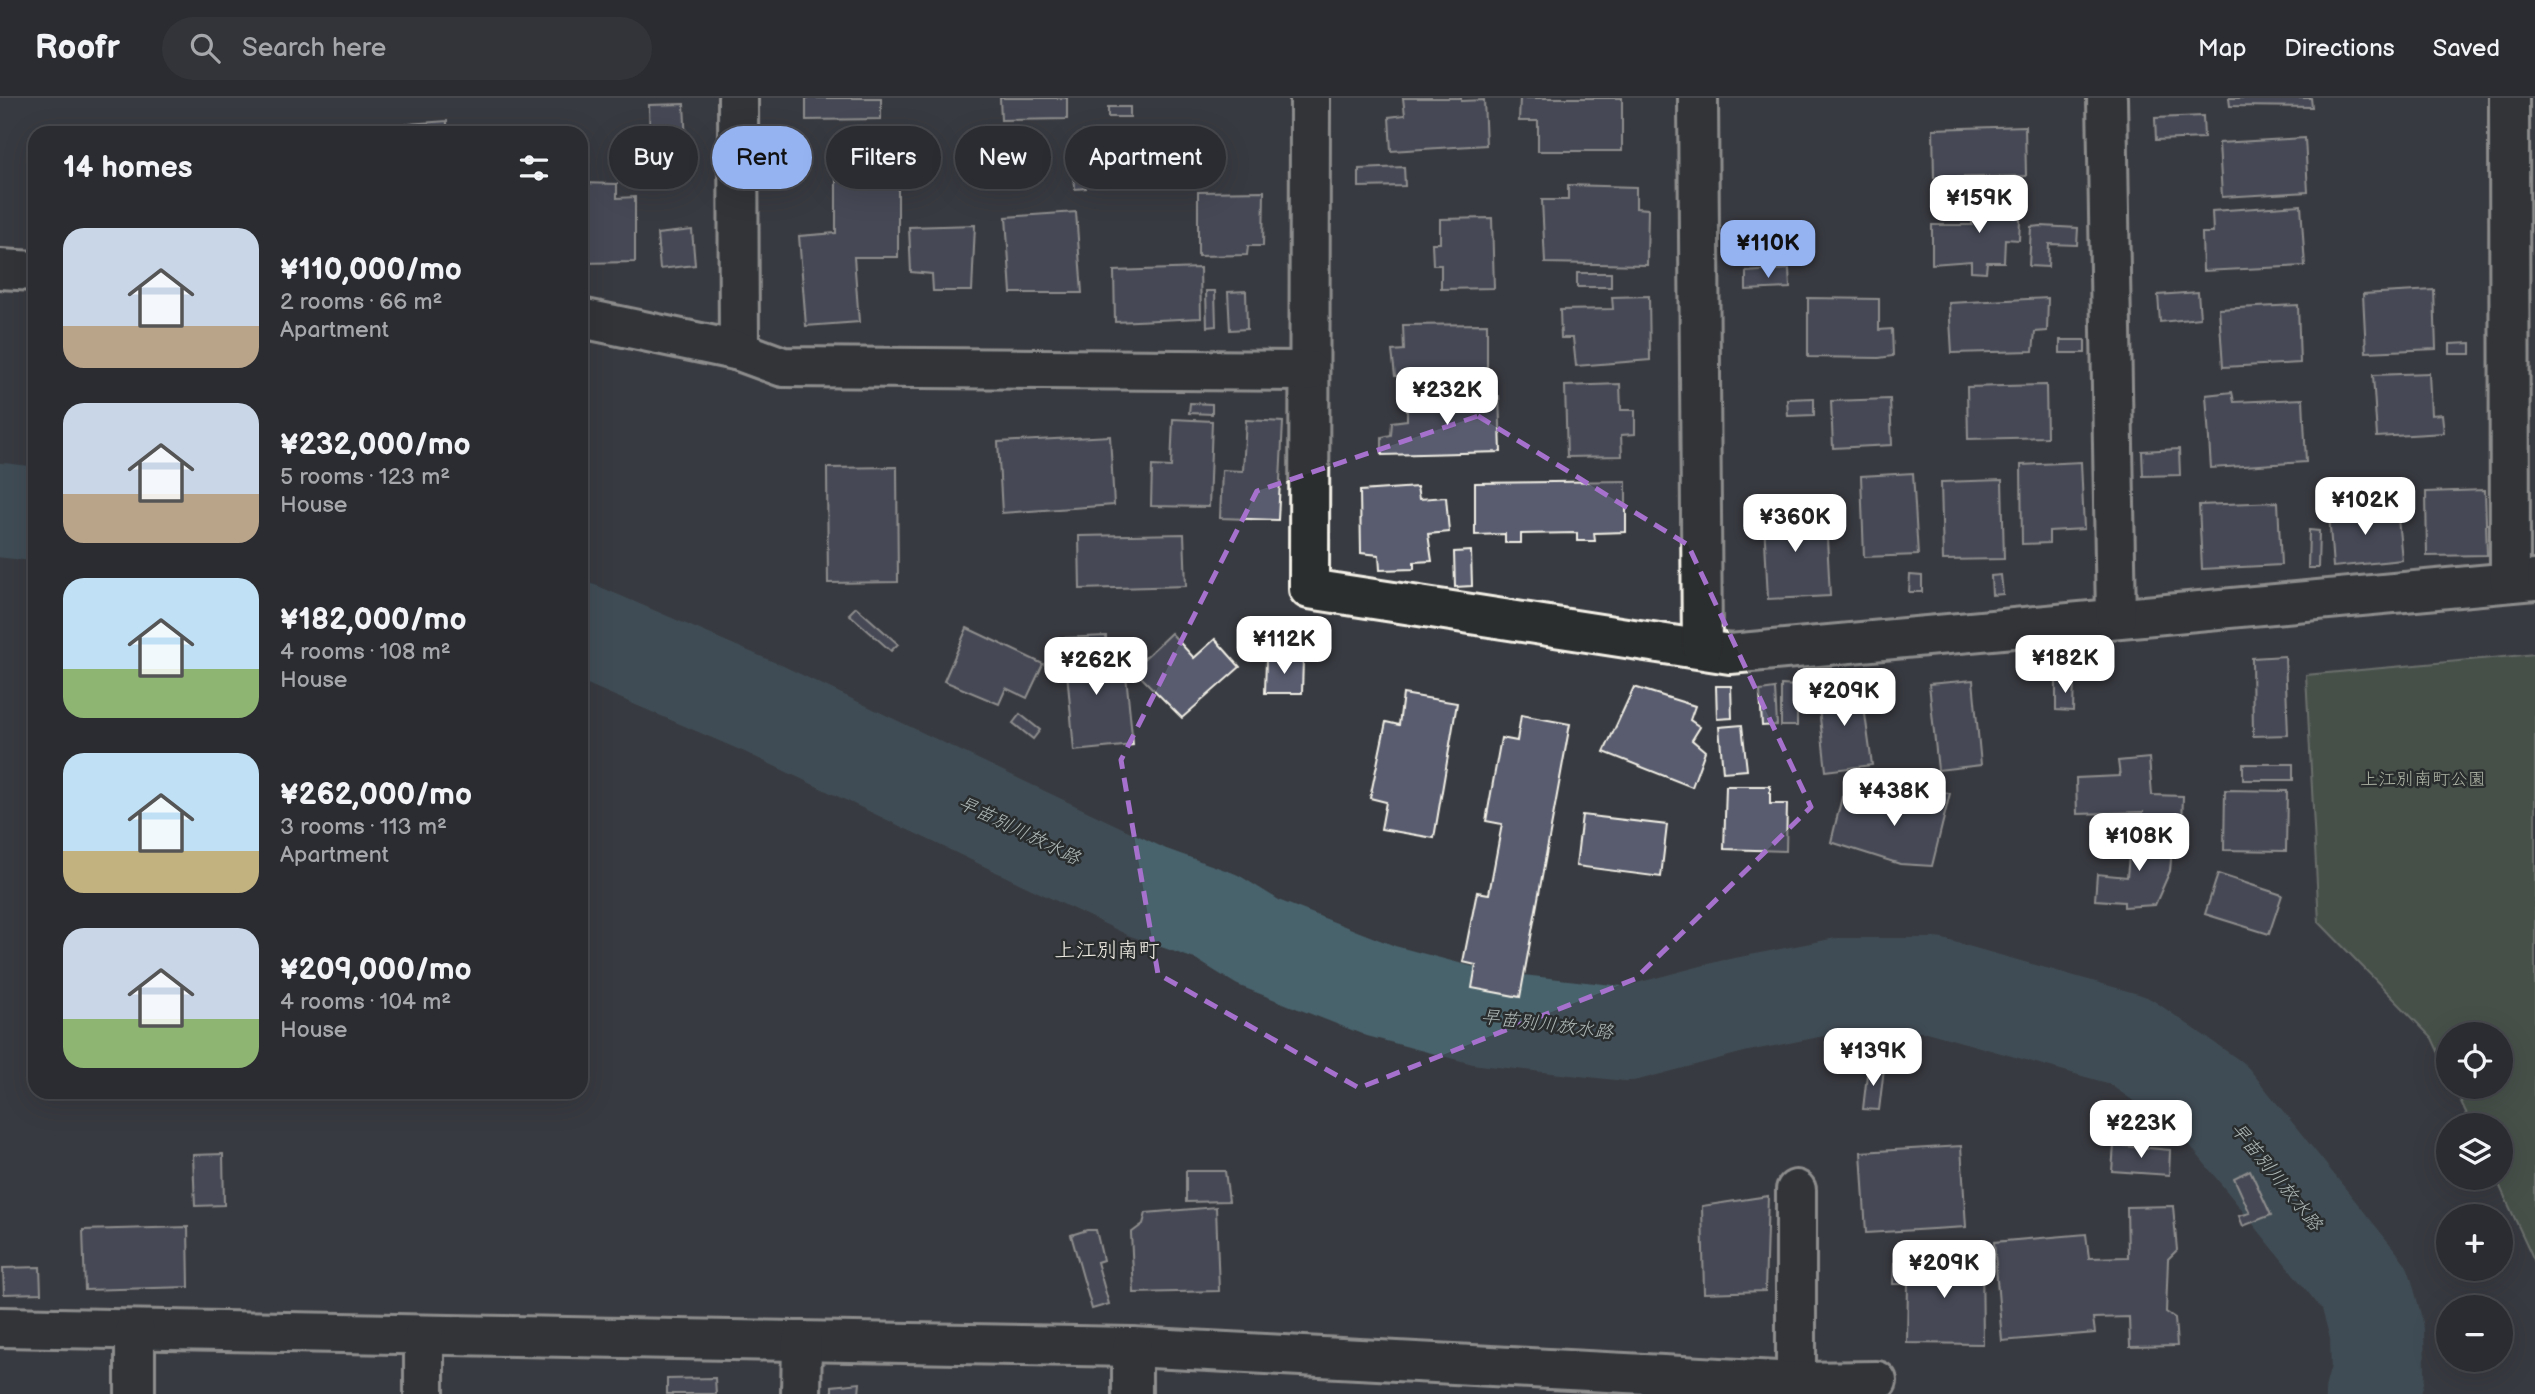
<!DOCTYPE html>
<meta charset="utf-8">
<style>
:root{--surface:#2a2c31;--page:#323439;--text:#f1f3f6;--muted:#a5a7ab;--line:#46484d;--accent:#95b2f1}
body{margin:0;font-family:"Balsamiq Sans","Klee One",sans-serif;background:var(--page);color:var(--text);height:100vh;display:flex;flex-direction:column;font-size:26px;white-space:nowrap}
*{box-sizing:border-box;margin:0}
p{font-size:23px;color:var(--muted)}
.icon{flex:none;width:38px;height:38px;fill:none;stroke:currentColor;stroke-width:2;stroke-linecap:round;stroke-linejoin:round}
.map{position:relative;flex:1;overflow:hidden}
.sheet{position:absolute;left:28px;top:28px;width:560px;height:973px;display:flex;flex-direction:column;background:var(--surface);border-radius:21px;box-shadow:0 7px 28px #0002,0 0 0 2px var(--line)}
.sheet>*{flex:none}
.hud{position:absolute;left:609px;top:28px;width:665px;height:63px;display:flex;gap:14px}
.buttons{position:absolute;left:2436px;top:924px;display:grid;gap:14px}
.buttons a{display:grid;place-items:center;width:77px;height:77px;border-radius:50%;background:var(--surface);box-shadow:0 7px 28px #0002,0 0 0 2px var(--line);font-size:35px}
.price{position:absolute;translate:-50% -60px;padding:0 16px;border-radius:14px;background:#fff;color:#222;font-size:23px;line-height:46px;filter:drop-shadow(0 2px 4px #0008)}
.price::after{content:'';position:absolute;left:50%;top:42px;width:21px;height:16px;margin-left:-10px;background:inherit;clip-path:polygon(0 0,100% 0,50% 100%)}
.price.selected{background:var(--accent);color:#111}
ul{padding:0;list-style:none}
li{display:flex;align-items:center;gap:21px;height:175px;padding:0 35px}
li span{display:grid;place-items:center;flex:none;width:196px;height:140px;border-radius:21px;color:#555}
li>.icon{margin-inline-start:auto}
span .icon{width:84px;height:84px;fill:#fffc;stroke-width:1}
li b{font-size:30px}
h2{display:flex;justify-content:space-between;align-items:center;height:84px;padding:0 35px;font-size:30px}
.chip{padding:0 24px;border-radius:32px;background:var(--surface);box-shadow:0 7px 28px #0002,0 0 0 2px var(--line);font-size:24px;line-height:63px}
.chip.selected{background:var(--accent);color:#111}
header{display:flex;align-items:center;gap:42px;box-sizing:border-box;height:98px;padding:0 35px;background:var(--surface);border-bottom:2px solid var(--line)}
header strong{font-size:33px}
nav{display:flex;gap:38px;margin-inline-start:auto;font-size:24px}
.search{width:490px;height:63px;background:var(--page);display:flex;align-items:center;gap:18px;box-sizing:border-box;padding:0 24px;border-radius:38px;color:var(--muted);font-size:26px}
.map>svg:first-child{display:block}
.park{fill:#596a53;stroke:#a6ae9e;stroke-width:2}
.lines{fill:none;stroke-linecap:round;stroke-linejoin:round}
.river{stroke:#48646d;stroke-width:94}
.building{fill:#585c6e;stroke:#f4f1e8;stroke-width:2}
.minor-casing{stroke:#f4f1e8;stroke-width:44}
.minor{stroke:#2a2d2e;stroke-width:38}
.marked{fill:none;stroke:#a571cd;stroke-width:5;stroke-dasharray:14 9;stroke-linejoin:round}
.labels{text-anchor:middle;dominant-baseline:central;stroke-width:5;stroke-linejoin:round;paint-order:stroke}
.park-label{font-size:18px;fill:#aeb4a5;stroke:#2a2d2e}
.water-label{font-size:19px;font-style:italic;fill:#afb9b7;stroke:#2a2d2e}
.quarter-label{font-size:21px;fill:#f4f1e8;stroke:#2a2d2e}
</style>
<header>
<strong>Roofr</strong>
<div class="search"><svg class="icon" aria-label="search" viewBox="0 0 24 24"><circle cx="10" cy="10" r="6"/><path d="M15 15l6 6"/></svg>Search here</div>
<nav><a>Map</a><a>Directions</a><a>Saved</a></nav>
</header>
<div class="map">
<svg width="2535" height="1296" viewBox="0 0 2535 1296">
<rect width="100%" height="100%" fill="#383b41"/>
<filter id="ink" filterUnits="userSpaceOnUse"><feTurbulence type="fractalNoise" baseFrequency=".0143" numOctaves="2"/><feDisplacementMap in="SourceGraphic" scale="14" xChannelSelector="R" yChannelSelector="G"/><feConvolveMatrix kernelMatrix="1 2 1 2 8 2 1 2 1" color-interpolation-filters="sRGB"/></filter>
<g filter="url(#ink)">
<path class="park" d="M 2535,556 L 2535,1164 L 2496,1080 L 2501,1080 L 2501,1027 L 2472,1027 L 2454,989 L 2501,989 L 2501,936 L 2448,936 L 2448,975 L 2432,940 L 2319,824 L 2306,577 Z"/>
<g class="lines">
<g class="river">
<path d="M 0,412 L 35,416"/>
<path d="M 581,532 L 764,611 L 1147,794 L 1217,819 L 1259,845 L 1381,893 L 1483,920 L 1628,936 L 1734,908 L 1840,887 L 1933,887 L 2128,942 L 2213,1001 L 2365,1190 L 2377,1234 L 2378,1275 L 2372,1296"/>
</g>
</g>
<g class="building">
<path d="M 806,0 L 881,0 L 881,21 L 806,22 Z"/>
<path d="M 1000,0 L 1067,0 L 1067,21 L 1001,22 Z"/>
<path d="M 1403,0 L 1461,0 L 1461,3 L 1484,2 L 1486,47 L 1391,53 L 1389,19 L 1405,17 Z"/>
<path d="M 1520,0 L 1622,0 L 1622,53 L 1538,53 L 1538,23 L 1519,23 Z"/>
<path d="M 2229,0 L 2311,0 L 2312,9 L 2230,8 Z"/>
<path d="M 684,6 L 686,45 L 650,46 L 649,7 Z"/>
<rect x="1108" y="9" width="22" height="10"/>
<path d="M 2203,18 L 2204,40 L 2156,42 L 2155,20 Z"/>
<path d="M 447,23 L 447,35 L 381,35 L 381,28 Z"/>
<path d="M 2025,28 L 2026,78 L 1934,80 L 1933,31 Z"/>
<path d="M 1083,34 L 1111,34 L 1110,46 L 1084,46 Z"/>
<path d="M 888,38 L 889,55 L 860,58 L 859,41 Z"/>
<path d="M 2305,40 L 2308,94 L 2222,99 L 2219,45 Z"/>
<path d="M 1083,61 L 1086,90 L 1075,91 L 1073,62 Z"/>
<path d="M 1404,69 L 1405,88 L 1359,89 L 1359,71 Z"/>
<path d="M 836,78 L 898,78 L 898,159 L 854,159 L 859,224 L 806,228 L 799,138 L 836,135 Z"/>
<path d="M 581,85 L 617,86 L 617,100 L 635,99 L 635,164 L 581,165 Z"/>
<path d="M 1568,87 L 1636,89 L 1636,110 L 1648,111 L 1647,167 L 1545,165 L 1542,102 L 1568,102 Z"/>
<path d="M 1264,93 L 1263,148 L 1248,148 L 1247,157 L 1198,158 L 1198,94 Z"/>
<path d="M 1972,100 L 2021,102 L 2019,142 L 2005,141 L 2004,164 L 1987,164 L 1986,174 L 1971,173 L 1971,163 L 1932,166 L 1932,127 L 1972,127 Z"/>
<path d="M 2301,107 L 2305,168 L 2203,173 L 2202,135 L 2213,135 L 2212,113 Z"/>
<path d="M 1076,114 L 1082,195 L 1011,195 L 1006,119 Z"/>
<path d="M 1492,120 L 1494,190 L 1441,191 L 1441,167 L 1433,167 L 1432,145 L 1440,145 L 1440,121 Z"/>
<path d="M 975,127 L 972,193 L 933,193 L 932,176 L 911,174 L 909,129 Z"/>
<path d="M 2041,128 L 2078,130 L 2077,147 L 2049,146 L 2048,169 L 2029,168 L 2031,129 Z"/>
<path d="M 692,132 L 695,167 L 660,171 L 657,136 Z"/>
<path d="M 1200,170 L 1201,220 L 1115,224 L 1114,173 Z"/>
<path d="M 1789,171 L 1790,190 L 1746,192 L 1746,174 Z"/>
<rect x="1577" y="175" width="34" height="14"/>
<path d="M 2434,192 L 2436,251 L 2366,254 L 2363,196 Z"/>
<path d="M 1206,193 L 1215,193 L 1216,228 L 1207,229 Z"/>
<path d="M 1246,193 L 1247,231 L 1230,232 L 1228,194 Z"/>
<path d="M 2198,194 L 2200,220 L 2160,224 L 2158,197 Z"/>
<path d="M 1649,198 L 1650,262 L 1576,268 L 1573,240 L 1561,240 L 1560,212 L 1613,211 L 1612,199 Z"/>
<path d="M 1808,200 L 1879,201 L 1879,232 L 1892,231 L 1893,258 L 1879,260 L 1808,259 Z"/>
<path d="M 2048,200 L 2047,233 L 2035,234 L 2033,253 L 1952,255 L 1949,205 Z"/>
<path d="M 2298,207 L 2300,265 L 2223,269 L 2219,211 Z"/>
<path d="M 1487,226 L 1487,276 L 1395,278 L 1392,253 L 1404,252 L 1403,227 Z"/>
<rect x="2060" y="242" width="25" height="13"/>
<path d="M 2471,245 L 2471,256 L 2450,256 L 2450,246 Z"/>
<path d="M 2429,275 L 2431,317 L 2442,316 L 2444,335 L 2377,339 L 2373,277 Z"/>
<path d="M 1620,286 L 1621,312 L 1635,312 L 1635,336 L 1621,337 L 1622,358 L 1567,359 L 1565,288 Z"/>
<path d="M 2046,287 L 2047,339 L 1968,341 L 1967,289 Z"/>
<path d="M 2232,294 L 2234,304 L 2303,301 L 2306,364 L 2211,370 L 2206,297 Z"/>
<path d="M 1499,298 L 1501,354 L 1382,357 L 1382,339 L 1391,337 L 1392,324 L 1407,322 L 1407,300 Z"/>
<path d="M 1814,300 L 1814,317 L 1788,318 L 1787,301 Z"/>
<path d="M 1890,301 L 1892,347 L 1833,350 L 1831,303 Z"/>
<path d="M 1190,305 L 1212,306 L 1212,316 L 1189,315 Z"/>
<path d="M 1173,321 L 1212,323 L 1209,409 L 1151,408 L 1152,368 L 1171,369 Z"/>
<path d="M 1246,322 L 1283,324 L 1278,422 L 1220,420 L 1222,372 L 1243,373 Z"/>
<path d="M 1110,338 L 1114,407 L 1002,415 L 998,344 Z"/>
<path d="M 2179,351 L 2180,377 L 2143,378 L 2142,353 Z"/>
<path d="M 2081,364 L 2084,431 L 2049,433 L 2049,445 L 2022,446 L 2021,367 Z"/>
<path d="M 897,369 L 898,484 L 828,485 L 827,370 Z"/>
<path d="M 1913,375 L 1918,457 L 1864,459 L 1861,378 Z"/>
<path d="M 2002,382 L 2004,461 L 1943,462 L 1941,384 Z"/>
<path d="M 1626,383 L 1626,434 L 1594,435 L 1595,443 L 1577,443 L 1577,435 L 1521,436 L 1521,445 L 1505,445 L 1505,436 L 1475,437 L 1475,385 Z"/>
<path d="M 1417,389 L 1419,401 L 1446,399 L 1449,434 L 1428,436 L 1432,463 L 1414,464 L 1414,471 L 1380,472 L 1379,457 L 1361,455 L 1360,393 Z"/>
<path d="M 2485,392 L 2487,457 L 2427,458 L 2426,394 Z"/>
<path d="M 1789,402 L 1791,422 L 1826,421 L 1830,498 L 1768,501 L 1763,403 Z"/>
<path d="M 2278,404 L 2281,467 L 2202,471 L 2199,407 Z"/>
<path d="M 2397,410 L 2402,462 L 2333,469 L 2329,416 Z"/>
<path d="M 2309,432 L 2319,433 L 2318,470 L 2308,470 Z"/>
<path d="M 1184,436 L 1186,488 L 1080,491 L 1079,438 Z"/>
<path d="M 1471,453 L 1472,488 L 1455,489 L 1454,454 Z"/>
<path d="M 1910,477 L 1922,478 L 1922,494 L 1909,494 Z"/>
<path d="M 2001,477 L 2003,496 L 1992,497 L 1991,478 Z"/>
<path d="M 856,509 L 898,546 L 891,553 L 849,516 Z"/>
<path d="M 967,530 L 1043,566 L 1027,600 L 1006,590 L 999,606 L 944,583 Z"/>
<path d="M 1171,535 L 1194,560 L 1215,541 L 1240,569 L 1182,620 L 1133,571 Z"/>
<path d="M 1106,538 L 1108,579 L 1126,577 L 1133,647 L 1074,653 L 1064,540 Z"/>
<path d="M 2285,558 L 2288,637 L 2253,638 L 2252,560 Z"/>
<path d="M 1266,561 L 1303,561 L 1302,595 L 1265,595 Z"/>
<path d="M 2056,581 L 2074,581 L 2073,613 L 2056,612 Z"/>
<path d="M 1973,582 L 1981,667 L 1938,672 L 1929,586 Z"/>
<path d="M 1781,587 L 1797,588 L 1797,628 L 1781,628 Z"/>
<path d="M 1861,587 L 1872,667 L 1826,673 L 1817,593 Z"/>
<path d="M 1716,588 L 1731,588 L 1732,620 L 1717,621 Z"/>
<path d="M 1634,589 L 1695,608 L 1690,622 L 1700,629 L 1692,642 L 1705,653 L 1692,689 L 1604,654 Z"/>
<path d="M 1775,591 L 1777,627 L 1762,628 L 1760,593 Z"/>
<path d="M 1403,596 L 1457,605 L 1434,740 L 1381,731 L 1386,704 L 1370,700 L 1386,624 L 1399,627 Z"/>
<path d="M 1020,616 L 1040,632 L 1033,641 L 1013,625 Z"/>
<path d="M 1521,617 L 1570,626 L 1520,899 L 1472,890 L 1476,867 L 1463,864 L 1477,794 L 1489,796 L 1502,726 L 1486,723 L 1501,640 L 1517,643 Z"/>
<path d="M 1742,627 L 1747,672 L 1723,674 L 1719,629 Z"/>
<path d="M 2149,660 L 2152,697 L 2183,698 L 2182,728 L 2142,727 L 2143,714 L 2077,716 L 2076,680 L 2120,678 L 2118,663 Z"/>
<rect x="2243" y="666" width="50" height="16"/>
<path d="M 1726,688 L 1770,688 L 1770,706 L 1787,706 L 1786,753 L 1724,751 Z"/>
<path d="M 1909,690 L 1950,695 L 1932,768 L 1900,766 L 1831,744 L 1842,699 L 1906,714 Z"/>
<path d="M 2225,692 L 2287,693 L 2286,753 L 2224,752 Z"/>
<path d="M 1582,717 L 1667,727 L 1661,779 L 1576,768 Z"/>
<path d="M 2131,736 L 2173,740 L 2170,773 L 2155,807 L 2124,809 L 2124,804 L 2095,802 L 2097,776 L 2127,779 Z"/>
<path d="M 2218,776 L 2282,797 L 2269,836 L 2205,816 Z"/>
<path d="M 1868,968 L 1884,970 L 1879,1012 L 1863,1011 Z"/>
<path d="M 2114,1047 L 2170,1052 L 2169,1077 L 2112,1073 Z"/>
<path d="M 1961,1048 L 1966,1129 L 1866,1135 L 1861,1054 Z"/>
<path d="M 223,1056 L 224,1107 L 195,1108 L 193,1057 Z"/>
<path d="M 2250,1072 L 2271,1117 L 2243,1128 L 2239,1118 L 2250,1115 L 2234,1080 Z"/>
<path d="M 1186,1073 L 1225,1073 L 1229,1103 L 1186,1104 Z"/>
<path d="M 1768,1098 L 1765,1193 L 1704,1195 L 1702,1108 Z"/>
<path d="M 2173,1108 L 2177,1152 L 2168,1161 L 2166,1214 L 2175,1220 L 2177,1248 L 2130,1249 L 2129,1219 L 2093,1220 L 2095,1235 L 2002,1243 L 1994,1144 L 2086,1136 L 2089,1160 L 2128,1159 L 2127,1109 Z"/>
<path d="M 1216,1109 L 1219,1193 L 1134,1195 L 1131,1135 L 1143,1126 L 1146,1115 Z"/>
<path d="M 188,1129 L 189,1189 L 85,1192 L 83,1132 Z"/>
<path d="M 1087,1132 L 1096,1132 L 1103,1162 L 1097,1164 L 1109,1206 L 1092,1211 L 1071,1137 Z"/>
<path d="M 1982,1156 L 1983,1246 L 1907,1245 L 1908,1186 L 1893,1186 L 1894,1165 Z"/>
<path d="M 40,1169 L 41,1195 L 4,1196 L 3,1170 Z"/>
<path d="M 715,1280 L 716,1296 L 667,1296 L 667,1281 Z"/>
<path d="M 860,1285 L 859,1296 L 832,1296 L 832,1288 Z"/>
</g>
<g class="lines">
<defs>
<g id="minor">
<path d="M 738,0 L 739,253"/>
<path d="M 1310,0 L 1309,491 L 1730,556 L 2535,482"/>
<path d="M 1698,0 L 1702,551"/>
<path d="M 2107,0 L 2116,520"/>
<path d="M 2509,0 L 2510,484"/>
<path d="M 0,171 L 35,173"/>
<path d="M 581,220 L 739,253 L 783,269 L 1309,273"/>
<path d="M 1796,1092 L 1796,1296"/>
<path d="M 0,1229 L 1132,1249 L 1796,1284 L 1877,1283"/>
<path d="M 135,1232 L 135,1296"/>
<path d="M 424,1296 L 424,1237"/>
<path d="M 801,1296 L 802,1243"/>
<path d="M 1132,1296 L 1132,1249"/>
</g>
</defs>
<use href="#minor" class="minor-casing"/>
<use href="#minor" class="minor"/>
</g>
</g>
<path d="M0 0H2535V1296H0ZM 1478,318 L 1688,447 L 1811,709 L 1635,881 L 1359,990 L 1158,876 L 1121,662 L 1257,393 Z" fill="#383b41" fill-opacity=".55" fill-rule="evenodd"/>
<path class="marked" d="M 1478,318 L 1688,447 L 1811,709 L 1635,881 L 1359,990 L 1158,876 L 1121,662 L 1257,393 Z"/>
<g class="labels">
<g class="park-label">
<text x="2423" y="681">上江別南町公園</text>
</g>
<g class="water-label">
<text transform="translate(1019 733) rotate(26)">早苗別川放水路</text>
<text transform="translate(1547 927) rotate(7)">早苗別川放水路</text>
<text transform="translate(2276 1079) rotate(51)">早苗別川放水路</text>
</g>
<g class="quarter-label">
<text x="1107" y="852">上江別南町</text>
</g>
</g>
</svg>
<div class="buttons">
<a><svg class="icon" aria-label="locate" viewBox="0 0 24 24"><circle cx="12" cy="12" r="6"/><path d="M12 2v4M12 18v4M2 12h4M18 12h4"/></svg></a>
<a><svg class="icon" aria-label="layers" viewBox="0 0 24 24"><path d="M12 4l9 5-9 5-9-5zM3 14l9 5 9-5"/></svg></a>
<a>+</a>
<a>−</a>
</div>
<b class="price" style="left:1979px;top:137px">¥159K</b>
<b class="price selected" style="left:1768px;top:182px">¥110K</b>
<b class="price" style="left:1447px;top:329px">¥232K</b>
<b class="price" style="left:2365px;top:439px">¥102K</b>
<b class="price" style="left:1795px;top:456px">¥360K</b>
<b class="price" style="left:1284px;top:578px">¥112K</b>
<b class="price" style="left:2065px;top:597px">¥182K</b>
<b class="price" style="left:1096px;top:599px">¥262K</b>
<b class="price" style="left:1844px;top:630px">¥209K</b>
<b class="price" style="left:1894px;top:730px">¥438K</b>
<b class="price" style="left:2139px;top:775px">¥108K</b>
<b class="price" style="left:1873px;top:990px">¥139K</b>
<b class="price" style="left:2141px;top:1062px">¥223K</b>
<b class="price" style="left:1944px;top:1202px">¥209K</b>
<div class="hud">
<a class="chip">Buy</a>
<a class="chip selected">Rent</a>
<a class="chip">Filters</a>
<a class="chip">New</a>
<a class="chip">Apartment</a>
</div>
<section class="sheet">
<h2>14 homes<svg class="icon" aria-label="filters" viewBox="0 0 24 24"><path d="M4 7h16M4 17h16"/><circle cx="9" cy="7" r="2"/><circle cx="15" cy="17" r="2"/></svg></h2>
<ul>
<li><span style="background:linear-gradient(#c9d6e8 70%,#b9a48a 0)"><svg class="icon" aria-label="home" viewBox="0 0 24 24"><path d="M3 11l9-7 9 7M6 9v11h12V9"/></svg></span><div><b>¥110,000/mo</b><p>2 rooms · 66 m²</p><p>Apartment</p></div></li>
<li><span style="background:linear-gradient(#c9d6e8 65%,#b9a48a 0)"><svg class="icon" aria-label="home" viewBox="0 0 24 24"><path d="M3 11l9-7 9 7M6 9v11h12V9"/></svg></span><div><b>¥232,000/mo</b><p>5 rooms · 123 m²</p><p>House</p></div></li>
<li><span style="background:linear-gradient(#bfe0f5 65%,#8fb573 0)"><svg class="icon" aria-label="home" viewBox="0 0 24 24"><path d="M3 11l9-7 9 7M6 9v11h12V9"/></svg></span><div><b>¥182,000/mo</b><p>4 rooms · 108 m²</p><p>House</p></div></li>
<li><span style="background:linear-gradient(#bfe0f5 70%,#c2b280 0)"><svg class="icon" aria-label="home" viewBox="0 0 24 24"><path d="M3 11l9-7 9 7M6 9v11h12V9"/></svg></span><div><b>¥262,000/mo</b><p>3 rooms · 113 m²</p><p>Apartment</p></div></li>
<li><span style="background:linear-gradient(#c9d6e8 65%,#8fb573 0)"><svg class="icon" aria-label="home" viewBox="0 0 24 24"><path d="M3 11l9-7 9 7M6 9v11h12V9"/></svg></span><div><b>¥209,000/mo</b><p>4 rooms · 104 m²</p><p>House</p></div></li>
</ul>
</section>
</div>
